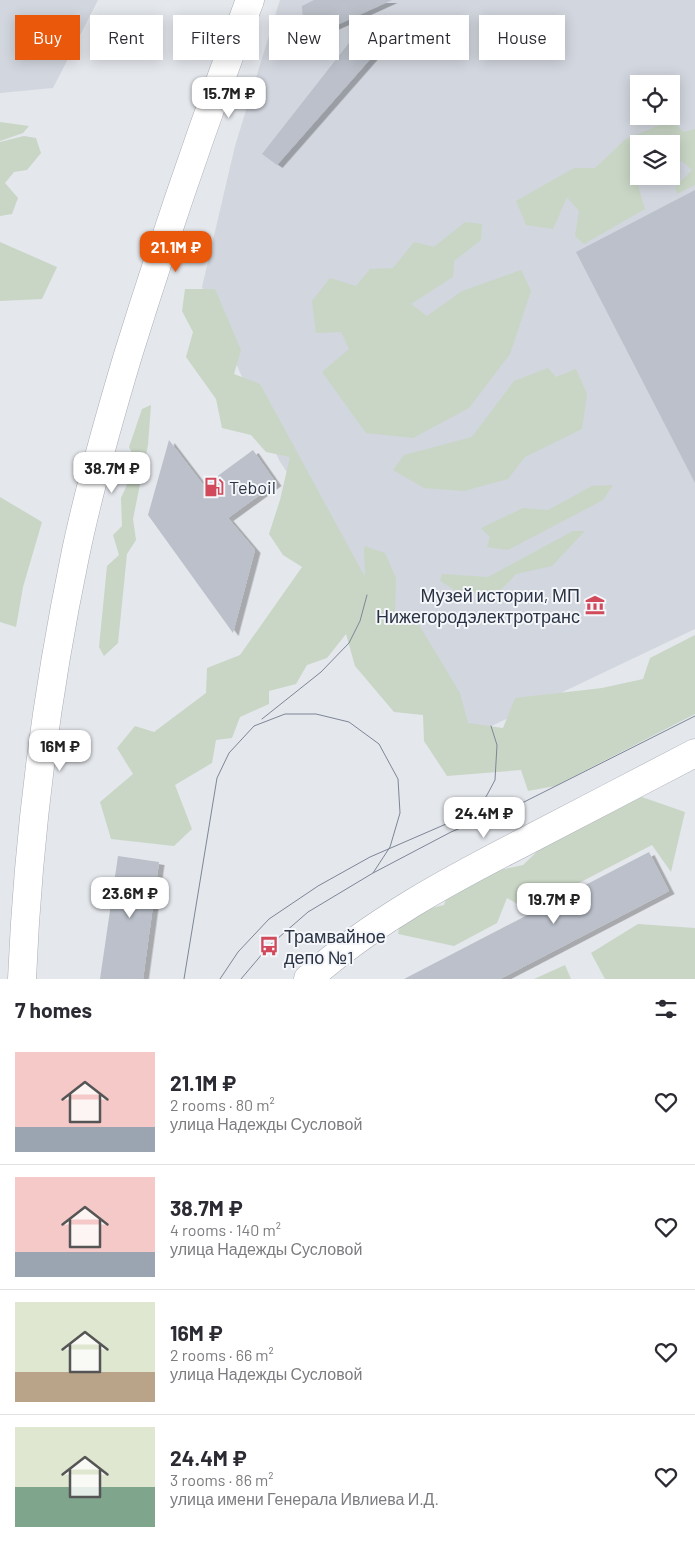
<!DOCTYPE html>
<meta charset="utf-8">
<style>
:root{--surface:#fff;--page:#f7f7f7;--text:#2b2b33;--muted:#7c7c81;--line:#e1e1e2;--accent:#ea580c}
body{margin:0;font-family:Barlow,sans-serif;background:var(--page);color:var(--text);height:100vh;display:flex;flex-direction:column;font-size:19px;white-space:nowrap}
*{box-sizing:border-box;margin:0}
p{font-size:16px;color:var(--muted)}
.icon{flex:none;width:28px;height:28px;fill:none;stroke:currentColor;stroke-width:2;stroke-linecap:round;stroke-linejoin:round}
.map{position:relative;height:979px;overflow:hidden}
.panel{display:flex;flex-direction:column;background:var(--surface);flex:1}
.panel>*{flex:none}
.top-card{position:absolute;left:15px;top:15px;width:665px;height:45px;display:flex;gap:10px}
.tools{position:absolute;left:630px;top:75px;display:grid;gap:10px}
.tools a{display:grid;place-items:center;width:50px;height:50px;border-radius:0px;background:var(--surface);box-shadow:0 2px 12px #0003;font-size:25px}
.price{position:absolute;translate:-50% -42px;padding:0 11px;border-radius:10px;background:#fff;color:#222;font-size:16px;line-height:32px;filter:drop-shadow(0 1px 2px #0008)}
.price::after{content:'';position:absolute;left:50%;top:30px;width:15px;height:11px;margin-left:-8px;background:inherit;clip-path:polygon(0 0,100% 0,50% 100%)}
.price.active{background:var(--accent);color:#fff}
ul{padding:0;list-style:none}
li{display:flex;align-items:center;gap:15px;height:125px;padding:0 15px}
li+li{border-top:1px solid var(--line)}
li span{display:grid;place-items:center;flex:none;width:140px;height:100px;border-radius:0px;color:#555}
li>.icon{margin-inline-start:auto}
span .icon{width:60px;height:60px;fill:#fffc;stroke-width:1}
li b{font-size:21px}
h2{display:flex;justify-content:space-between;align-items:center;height:60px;padding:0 15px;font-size:21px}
.pill{padding:0 18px;border-radius:0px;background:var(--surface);box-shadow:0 2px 12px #0003;font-size:18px;line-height:45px}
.pill.active{background:var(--accent);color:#fff}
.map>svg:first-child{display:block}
.built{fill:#d2d6de;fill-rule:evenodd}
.green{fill:#c9d6c5}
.building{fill:#bbc0ca;filter:url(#shadow)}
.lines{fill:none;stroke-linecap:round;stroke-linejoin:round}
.secondary-casing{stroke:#a9aeb7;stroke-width:29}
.secondary{stroke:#fff;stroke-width:28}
.tram{stroke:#7d8696;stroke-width:1}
.labels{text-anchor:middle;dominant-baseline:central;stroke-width:4;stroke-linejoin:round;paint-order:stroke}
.poi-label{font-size:18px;fill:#2b3445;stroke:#f4f6f9;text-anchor:start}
</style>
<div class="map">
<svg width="695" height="979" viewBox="0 0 695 979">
<defs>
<filter id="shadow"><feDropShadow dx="5.5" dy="3" stdDeviation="0" flood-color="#0004"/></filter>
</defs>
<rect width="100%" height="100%" fill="#e4e7ec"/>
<g class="built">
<path d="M 0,0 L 98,0 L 53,88 L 0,93 Z"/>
<path d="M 280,0 L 695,0 L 695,629 L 462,740 L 279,460 L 202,287 L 235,146 ZM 639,84 L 671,84 L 671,116 L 639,116 ZM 639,144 L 671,144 L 671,176 L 639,176 Z"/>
</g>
<g class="green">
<path d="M 672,120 L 683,132 L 695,129 L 695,185 L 677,194 L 675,187 L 692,170 L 682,161 L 671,167 L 671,144 L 639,144 L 639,176 L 655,176 L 638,186 L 645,209 L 584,244 L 575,236 L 579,211 L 567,197 L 553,229 L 526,225 L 516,201 L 574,168 L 595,168 L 626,139 Z"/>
<path d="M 0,122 L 29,126 L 23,133 L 0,141 Z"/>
<path d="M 24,136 L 36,138 L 41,153 L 27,170 L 14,172 L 5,183 L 18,198 L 12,214 L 0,216 L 0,142 Z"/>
<path d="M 465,222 L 482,224 L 481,240 L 454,261 L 453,277 L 411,304 L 427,316 L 462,291 L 521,270 L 531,291 L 510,354 L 469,408 L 413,438 L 366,433 L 322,372 L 349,349 L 341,332 L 316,333 L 312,301 L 330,278 L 356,286 L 370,269 L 393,268 L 414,242 L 434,247 Z"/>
<path d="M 0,242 L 57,267 L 42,299 L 0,301 Z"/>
<path d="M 185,289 L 215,289 L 241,350 L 234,374 L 260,384 L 365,577 L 364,546 L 385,553 L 396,578 L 395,616 L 416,620 L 460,693 L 468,723 L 503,728 L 515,698 L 602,688 L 643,679 L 650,658 L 695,635 L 695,714 L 555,786 L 528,791 L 521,770 L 447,776 L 424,741 L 423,715 L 394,712 L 355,666 L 346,634 L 327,658 L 307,665 L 296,684 L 269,691 L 269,704 L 240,717 L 232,738 L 216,740 L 212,763 L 175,785 L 192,829 L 174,846 L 111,839 L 100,802 L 133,774 L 117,748 L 135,726 L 154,732 L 206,693 L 207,668 L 240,655 L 302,567 L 283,555 L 269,534 L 280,500 L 290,457 L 266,452 L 251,435 L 222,428 L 216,399 L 186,357 L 193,332 L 182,311 Z"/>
<path d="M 548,368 L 556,377 L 576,369 L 587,394 L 582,429 L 525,457 L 508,479 L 464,491 L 424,488 L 393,470 L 404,455 L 472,437 L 514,381 Z"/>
<path d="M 151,405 L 148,445 L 133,519 L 136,540 L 127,554 L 118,643 L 104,656 L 99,647 L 107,566 L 119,555 L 113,535 L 122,526 L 121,498 L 137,463 L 129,447 L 142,409 Z"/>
<path d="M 613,485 L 603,500 L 508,550 L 487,547 L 490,537 L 481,528 L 523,508 L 548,510 L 592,486 Z"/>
<path d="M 0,497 L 42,522 L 23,587 L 16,627 L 0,622 Z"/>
<path d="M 573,531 L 585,531 L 552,566 L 516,574 L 497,594 L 458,592 L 440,581 L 442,574 L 488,577 Z"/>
<path d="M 636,795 L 685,812 L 671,872 L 652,845 L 527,910 L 507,898 L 497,923 L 454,946 L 398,934 L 402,915 L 444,905 L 453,880 L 523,865 L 578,813 Z"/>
<path d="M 638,924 L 695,928 L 695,979 L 605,979 L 591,953 Z"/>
<path d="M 565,965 L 571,979 L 534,979 Z"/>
</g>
<g class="building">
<path d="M 314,0 L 392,0 L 304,40 L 302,6 Z"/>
<path d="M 363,25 L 387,40 L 277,165 L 262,154 Z"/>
<path d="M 695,190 L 695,483 L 576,252 Z"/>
<path d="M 169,440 L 204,486 L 253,450 L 276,483 L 228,518 L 255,550 L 233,633 L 148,515 Z"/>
<path d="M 649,852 L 669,891 L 500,979 L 404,979 Z"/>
<path d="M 118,856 L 159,862 L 143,979 L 100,979 Z"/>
</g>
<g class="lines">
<defs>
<g id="secondary">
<path d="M 22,979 C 28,837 46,696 75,556 C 89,488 108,422 128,355 C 165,236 206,117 250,0"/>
<path d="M 308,979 C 373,921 450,880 526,841 C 582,812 639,782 695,753"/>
</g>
</defs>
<use href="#secondary" class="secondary-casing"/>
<use href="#secondary" class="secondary"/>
<g class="tram">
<path d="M 262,719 L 321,672 L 349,643 L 360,621 L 367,595"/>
<path d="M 184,979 L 217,778 L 229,753 L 254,726 L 285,714 L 316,714 L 349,722 L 379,744 L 398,779 L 400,813 L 390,847 L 373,873"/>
<path d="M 220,979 L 238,952 L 269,919 L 318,886 L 370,857 L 453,821 L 469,814 L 479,807 L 487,795 L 495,780 L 497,745 L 491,726"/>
<path d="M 241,979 L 269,946 L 308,912 L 373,873 L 451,832 L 524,802 L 695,716"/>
</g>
</g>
<defs>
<symbol id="fuel-bare" viewBox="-9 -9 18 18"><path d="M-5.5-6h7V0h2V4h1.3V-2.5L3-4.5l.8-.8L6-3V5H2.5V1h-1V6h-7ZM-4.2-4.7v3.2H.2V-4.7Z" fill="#d1495b" stroke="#f4f6f9" stroke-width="2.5" paint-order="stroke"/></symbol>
<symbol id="museum-bare" viewBox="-9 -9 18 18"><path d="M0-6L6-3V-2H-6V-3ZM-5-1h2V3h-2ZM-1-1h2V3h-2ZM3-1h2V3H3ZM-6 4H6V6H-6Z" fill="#d1495b" stroke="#f4f6f9" stroke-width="2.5" paint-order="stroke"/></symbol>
<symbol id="bus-bare" viewBox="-9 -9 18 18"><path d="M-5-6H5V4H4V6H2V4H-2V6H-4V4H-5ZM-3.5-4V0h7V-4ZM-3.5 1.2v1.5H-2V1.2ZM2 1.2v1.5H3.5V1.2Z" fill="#d1495b" stroke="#f4f6f9" stroke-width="2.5" paint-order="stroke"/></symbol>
</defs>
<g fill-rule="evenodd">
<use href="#fuel-bare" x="200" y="473" width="28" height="28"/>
<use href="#museum-bare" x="581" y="591" width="28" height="28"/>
<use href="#bus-bare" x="255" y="932" width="28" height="28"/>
</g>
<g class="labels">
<g class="poi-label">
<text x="229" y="487">Teboil</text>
<text x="580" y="595" text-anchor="end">Музей истории, МП<tspan x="580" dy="21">Нижегородэлектротранс</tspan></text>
<text x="284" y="936">Трамвайное<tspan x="284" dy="21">депо №1</tspan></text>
</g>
</g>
</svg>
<div class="tools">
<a><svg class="icon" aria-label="locate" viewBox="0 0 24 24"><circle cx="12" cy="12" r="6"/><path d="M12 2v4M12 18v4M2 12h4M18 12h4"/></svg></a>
<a><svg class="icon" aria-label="layers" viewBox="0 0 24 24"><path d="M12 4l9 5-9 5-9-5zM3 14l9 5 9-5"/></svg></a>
</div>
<b class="price" style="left:229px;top:119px">15.7M ₽</b>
<b class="price active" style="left:176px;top:273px">21.1M ₽</b>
<b class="price" style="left:112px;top:494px">38.7M ₽</b>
<b class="price" style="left:60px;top:772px">16M ₽</b>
<b class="price" style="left:484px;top:839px">24.4M ₽</b>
<b class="price" style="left:130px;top:919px">23.6M ₽</b>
<b class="price" style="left:554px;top:925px">19.7M ₽</b>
<div class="top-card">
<a class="pill active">Buy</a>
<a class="pill">Rent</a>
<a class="pill">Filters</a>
<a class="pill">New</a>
<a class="pill">Apartment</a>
<a class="pill">House</a>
</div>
</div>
<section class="panel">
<h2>7 homes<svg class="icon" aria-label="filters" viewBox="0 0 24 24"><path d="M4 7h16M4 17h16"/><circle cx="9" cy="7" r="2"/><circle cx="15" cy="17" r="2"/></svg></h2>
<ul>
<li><span style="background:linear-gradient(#f6c9c9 75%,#9aa5b1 0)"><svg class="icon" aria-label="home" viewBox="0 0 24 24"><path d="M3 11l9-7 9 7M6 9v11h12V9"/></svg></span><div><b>21.1M ₽</b><p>2 rooms · 80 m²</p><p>улица Надежды Сусловой</p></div><svg class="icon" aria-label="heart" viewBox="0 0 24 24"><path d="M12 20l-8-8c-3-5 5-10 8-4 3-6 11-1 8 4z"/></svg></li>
<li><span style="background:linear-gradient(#f6c9c9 75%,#9aa5b1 0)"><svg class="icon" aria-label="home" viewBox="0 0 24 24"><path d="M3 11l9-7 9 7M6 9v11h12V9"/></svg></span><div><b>38.7M ₽</b><p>4 rooms · 140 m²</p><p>улица Надежды Сусловой</p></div><svg class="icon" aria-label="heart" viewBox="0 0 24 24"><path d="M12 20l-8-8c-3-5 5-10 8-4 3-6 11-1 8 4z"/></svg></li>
<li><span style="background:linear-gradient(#dfe7d0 70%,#b9a48a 0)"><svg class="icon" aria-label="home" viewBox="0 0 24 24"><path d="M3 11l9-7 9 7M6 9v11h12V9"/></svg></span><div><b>16M ₽</b><p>2 rooms · 66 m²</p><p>улица Надежды Сусловой</p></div><svg class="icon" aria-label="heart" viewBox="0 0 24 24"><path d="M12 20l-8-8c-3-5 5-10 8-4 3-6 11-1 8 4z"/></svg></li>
<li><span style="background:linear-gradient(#dfe7d0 60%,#7fa58c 0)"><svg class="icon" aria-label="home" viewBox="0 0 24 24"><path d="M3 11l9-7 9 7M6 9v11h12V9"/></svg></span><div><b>24.4M ₽</b><p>3 rooms · 86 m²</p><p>улица имени Генерала Ивлиева И.Д.</p></div><svg class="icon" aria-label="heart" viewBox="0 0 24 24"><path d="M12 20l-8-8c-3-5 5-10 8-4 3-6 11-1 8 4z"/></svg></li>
</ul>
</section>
